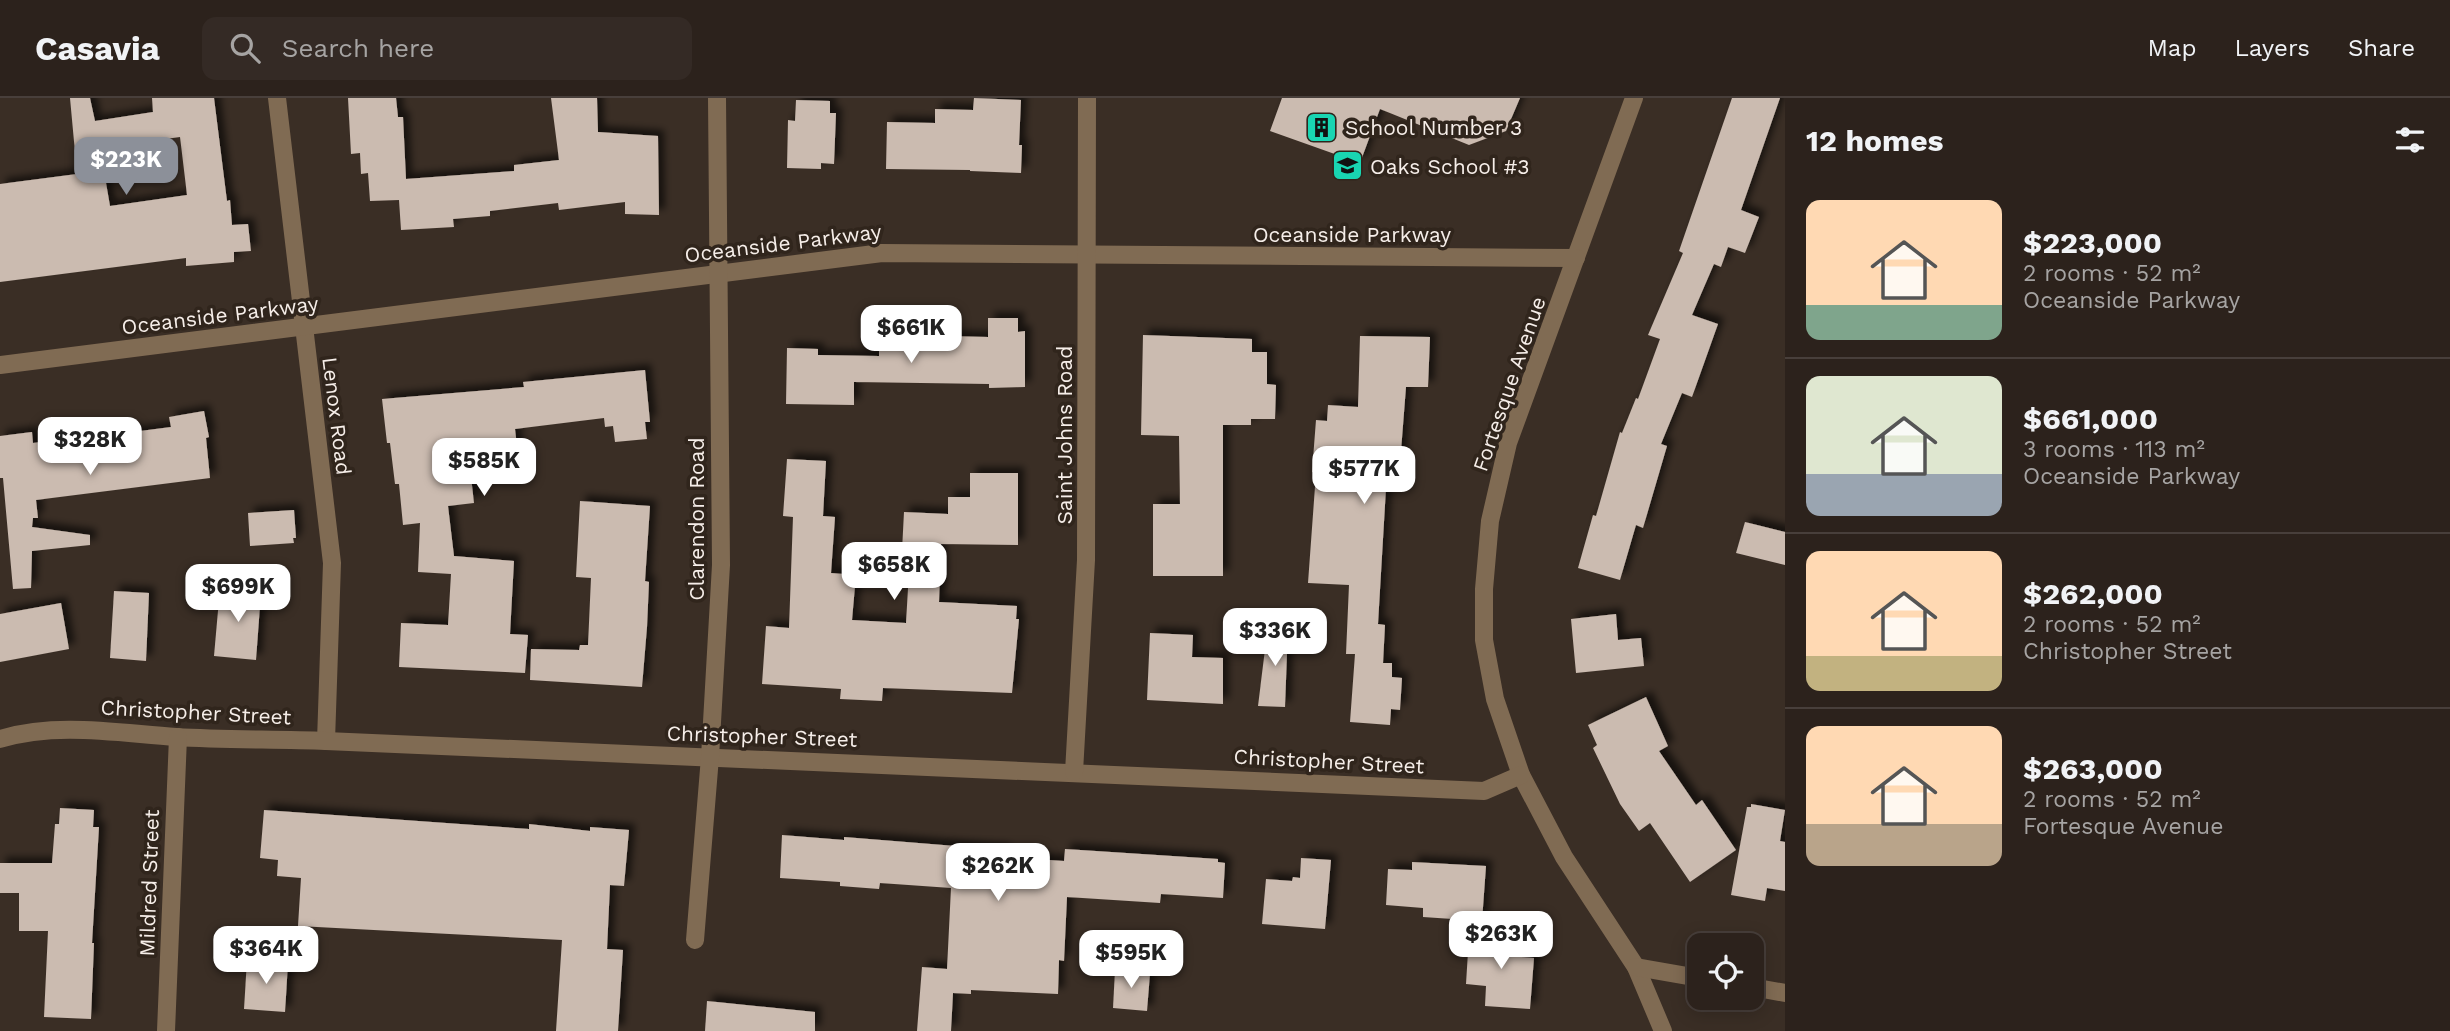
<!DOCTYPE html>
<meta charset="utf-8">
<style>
:root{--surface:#2c221c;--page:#342a25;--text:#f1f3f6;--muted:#a6a4a3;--line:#483f3b;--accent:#8c9099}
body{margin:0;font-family:"Work Sans",sans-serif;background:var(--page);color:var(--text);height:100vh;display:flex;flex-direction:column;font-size:26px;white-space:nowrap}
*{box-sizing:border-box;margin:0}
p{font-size:23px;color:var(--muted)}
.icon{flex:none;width:38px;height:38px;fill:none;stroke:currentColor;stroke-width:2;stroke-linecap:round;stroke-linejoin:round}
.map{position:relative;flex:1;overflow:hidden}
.panel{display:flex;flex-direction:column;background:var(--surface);width:665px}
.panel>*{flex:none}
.buttons{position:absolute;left:1687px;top:835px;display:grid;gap:14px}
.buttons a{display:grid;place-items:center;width:77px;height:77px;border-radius:14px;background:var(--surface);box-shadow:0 4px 18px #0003,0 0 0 2px var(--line);font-size:35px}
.price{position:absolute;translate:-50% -60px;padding:0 16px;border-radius:14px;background:#fff;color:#222;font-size:23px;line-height:46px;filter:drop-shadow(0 2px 4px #0008)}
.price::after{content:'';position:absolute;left:50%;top:42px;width:21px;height:16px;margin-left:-10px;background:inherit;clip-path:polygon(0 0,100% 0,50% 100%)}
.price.selected{background:var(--accent);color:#fff}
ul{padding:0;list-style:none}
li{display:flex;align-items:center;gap:21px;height:175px;padding:0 21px}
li+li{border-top:2px solid var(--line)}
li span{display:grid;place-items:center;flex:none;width:196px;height:140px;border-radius:14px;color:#555}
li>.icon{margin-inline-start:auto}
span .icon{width:84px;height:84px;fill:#fffc;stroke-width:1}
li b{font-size:30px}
h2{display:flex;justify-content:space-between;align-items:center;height:84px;padding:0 21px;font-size:30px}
header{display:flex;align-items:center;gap:42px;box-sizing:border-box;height:98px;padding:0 35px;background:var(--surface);border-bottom:2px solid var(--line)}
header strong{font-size:33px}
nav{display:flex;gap:38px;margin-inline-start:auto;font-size:24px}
.search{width:490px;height:63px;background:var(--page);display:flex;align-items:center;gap:18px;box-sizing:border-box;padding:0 24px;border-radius:14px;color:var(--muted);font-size:26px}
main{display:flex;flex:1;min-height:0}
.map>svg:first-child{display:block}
.building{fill:#cbbbb0;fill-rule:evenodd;filter:url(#shadow)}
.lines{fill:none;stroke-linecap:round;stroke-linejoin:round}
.minor{stroke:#806b53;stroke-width:18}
.labels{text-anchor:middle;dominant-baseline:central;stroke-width:7;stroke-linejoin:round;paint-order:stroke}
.poi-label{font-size:21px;fill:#f6eee9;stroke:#30251c;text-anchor:start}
.street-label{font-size:21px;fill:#f6eee9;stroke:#30251c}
</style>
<header>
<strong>Casavia</strong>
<div class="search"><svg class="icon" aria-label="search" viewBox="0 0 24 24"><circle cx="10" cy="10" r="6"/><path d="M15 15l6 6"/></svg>Search here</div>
<nav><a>Map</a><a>Layers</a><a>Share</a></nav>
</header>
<main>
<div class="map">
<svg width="1785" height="933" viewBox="0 0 1785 933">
<defs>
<filter id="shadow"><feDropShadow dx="6" dy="-6" stdDeviation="3.5" flood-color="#0009"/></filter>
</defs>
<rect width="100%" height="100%" fill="#3a2e25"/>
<g class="building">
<path d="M 70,0 L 90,0 L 95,23 L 153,14 L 152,0 L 214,0 L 227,103 L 230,102 L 232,127 L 248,126 L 251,153 L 234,154 L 234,164 L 186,168 L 186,160 L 0,184 L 0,86 L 77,76 ZM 180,39 L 187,97 L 110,108 L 100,50 Z"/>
<path d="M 348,0 L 396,0 L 398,19 L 403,19 L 406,81 L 514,73 L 514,67 L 559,62 L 551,0 L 597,0 L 598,34 L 658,38 L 659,117 L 625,116 L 625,104 L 559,112 L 558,105 L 490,113 L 490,118 L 453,121 L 454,129 L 401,132 L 399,102 L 370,103 L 368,75 L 361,76 L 360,55 L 351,56 Z"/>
<path d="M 974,0 L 1021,2 L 1019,47 L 1022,47 L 1021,75 L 970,73 L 970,72 L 886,71 L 887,24 L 935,25 L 935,11 L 973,12 Z"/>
<path d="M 1282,0 L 1520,0 L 1506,33 L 1469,47 L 1380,11 L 1360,65 L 1270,33 Z"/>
<path d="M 1732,0 L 1780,0 L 1741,112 L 1759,119 L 1745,155 L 1728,149 L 1721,169 L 1714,166 L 1692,217 L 1718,226 L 1692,299 L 1682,295 L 1661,346 L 1667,348 L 1643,430 L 1636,427 L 1620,482 L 1578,470 L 1593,417 L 1596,418 L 1620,334 L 1622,335 L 1636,300 L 1638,301 L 1660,241 L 1648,237 L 1683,155 L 1679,153 Z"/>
<path d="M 796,2 L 830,3 L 830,15 L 836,15 L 834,66 L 821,65 L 821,71 L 787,70 L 788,22 L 795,23 Z"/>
<path d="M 988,220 L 1018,220 L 1018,234 L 1025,233 L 1025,289 L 989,290 L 989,286 L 854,284 L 854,307 L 786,306 L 787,250 L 818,251 L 818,257 L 879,258 L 879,240 L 903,240 L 903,237 L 988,239 Z"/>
<path d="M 1143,237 L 1252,241 L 1252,254 L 1267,254 L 1267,286 L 1276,287 L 1275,321 L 1251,321 L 1251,327 L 1223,327 L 1223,478 L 1153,478 L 1153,406 L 1180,406 L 1179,338 L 1141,337 Z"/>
<path d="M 1360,238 L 1430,239 L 1428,289 L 1406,289 L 1398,391 L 1386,390 L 1378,526 L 1385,527 L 1383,565 L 1392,565 L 1392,579 L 1402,580 L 1400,612 L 1391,611 L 1390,627 L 1350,624 L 1355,556 L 1346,556 L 1349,487 L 1308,485 L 1316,375 L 1312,374 L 1316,322 L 1327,323 L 1328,307 L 1358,309 Z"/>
<path d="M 645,272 L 650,324 L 645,324 L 647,341 L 615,344 L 613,328 L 605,329 L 604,320 L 515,331 L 518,357 L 469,361 L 474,405 L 448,408 L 454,458 L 514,463 L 510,536 L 528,537 L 525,575 L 399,569 L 401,525 L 448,527 L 451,476 L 418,474 L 420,425 L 403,427 L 399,386 L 395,386 L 390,345 L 387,345 L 382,301 L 524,289 L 523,284 Z"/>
<path d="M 204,313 L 209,339 L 206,340 L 210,380 L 36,402 L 38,420 L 33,420 L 32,429 L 90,437 L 90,447 L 32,453 L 31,490 L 13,491 L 3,380 L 0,380 L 0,338 L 32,334 L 33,345 L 86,338 L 86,340 L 171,329 L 169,319 Z"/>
<path d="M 787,361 L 826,363 L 823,418 L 835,419 L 831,475 L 856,477 L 852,522 L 906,525 L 909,473 L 901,472 L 904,414 L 948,416 L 948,399 L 970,399 L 970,375 L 1018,375 L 1018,447 L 941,446 L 939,504 L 1017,508 L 1016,521 L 1019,521 L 1012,595 L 883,590 L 882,603 L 840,601 L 841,591 L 762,586 L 766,528 L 789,530 L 793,419 L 783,418 Z"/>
<path d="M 580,403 L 650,408 L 645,483 L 649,484 L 647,529 L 642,589 L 530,582 L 531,551 L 579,552 L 580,547 L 588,547 L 591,480 L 576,479 Z"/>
<path d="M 294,412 L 296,440 L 293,440 L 294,445 L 250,448 L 248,415 Z"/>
<path d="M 1745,424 L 1785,434 L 1785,467 L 1736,455 Z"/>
<path d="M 220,490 L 261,494 L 256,562 L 214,558 Z"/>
<path d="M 114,493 L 149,495 L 146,563 L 110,560 Z"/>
<path d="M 61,505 L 69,551 L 0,564 L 0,516 Z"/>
<path d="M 1616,516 L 1618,542 L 1641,540 L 1644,568 L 1576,575 L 1571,521 Z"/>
<path d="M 1268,527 L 1288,528 L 1285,609 L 1258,608 Z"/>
<path d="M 1150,535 L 1193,537 L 1192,559 L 1223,560 L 1223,606 L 1147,602 Z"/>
<path d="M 1646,599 L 1668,648 L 1659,653 L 1696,707 L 1702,702 L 1736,752 L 1690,784 L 1650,725 L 1639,733 L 1620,706 L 1593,650 L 1597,647 L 1588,627 Z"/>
<path d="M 1751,706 L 1785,712 L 1780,743 L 1785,744 L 1785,793 L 1767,790 L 1765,803 L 1731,797 L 1747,709 L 1751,709 Z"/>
<path d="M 60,710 L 94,712 L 93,729 L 99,729 L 92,845 L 94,845 L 91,921 L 44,919 L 48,833 L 19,833 L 19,795 L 0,795 L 0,765 L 52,765 L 55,726 L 59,726 Z"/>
<path d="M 264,712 L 529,731 L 529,726 L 590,733 L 590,729 L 629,732 L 624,788 L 610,787 L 607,851 L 623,852 L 618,933 L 556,933 L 562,842 L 298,828 L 301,780 L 277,778 L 278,762 L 260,760 Z"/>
<path d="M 782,737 L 844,742 L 844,739 L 1005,752 L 1005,759 L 1064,763 L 1065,751 L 1218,761 L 1218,764 L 1225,765 L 1223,800 L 1161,796 L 1160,805 L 1067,799 L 1064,863 L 1059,862 L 1058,896 L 971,892 L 971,896 L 953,895 L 951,933 L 917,933 L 922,869 L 947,871 L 951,790 L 880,785 L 879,791 L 840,788 L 840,784 L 780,780 Z"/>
<path d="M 1301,760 L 1331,762 L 1325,831 L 1262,826 L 1266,781 L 1292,783 L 1293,779 L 1300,780 Z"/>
<path d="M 1412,764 L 1486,768 L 1482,823 L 1423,819 L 1423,810 L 1386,807 L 1388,771 L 1412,772 Z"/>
<path d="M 1469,838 L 1522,841 L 1521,859 L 1534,860 L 1530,911 L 1485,908 L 1486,888 L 1466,886 Z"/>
<path d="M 247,862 L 288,865 L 285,914 L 244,911 Z"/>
<path d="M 1115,872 L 1150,875 L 1147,913 L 1113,910 Z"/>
<path d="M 707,903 L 815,914 L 815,933 L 705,933 Z"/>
</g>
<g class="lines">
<g class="minor">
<path d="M 277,0 L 332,465 L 326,643"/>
<path d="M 1634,0 L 1508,345 L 1490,423 L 1484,491 L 1484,542 L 1495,601 L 1521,677 L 1564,759 L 1636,869 L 1663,933"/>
<path d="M 0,267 L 882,155 L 1576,160"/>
<path d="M 0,641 C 57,624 117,635 176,639 C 226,642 276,641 326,643 L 1484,693 L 1521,677"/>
<path d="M 1074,674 L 1086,462 L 1087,0"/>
<path d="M 695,842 L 710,659 L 721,467 L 717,0"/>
<path d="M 1636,869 L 1699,880"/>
<path d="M 1752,889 L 1785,895"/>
<path d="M 166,933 L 178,639"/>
</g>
</g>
<defs>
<symbol id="building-square" viewBox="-11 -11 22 22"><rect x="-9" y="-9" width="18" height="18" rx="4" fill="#19d5b2" stroke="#30251c"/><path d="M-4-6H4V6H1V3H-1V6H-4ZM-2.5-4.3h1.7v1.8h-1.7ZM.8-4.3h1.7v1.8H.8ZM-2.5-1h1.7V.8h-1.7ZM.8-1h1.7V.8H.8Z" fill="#111"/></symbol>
<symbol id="school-square" viewBox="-11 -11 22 22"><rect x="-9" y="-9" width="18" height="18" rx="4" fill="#19d5b2" stroke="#30251c"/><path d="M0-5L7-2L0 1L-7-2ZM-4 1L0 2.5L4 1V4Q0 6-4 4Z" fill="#111"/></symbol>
</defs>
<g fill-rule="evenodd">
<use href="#building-square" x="1304" y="12" width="35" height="35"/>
<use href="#school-square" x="1330" y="50" width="35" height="35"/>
</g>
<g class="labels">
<g class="poi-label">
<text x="1345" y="29">School Number 3</text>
<text x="1370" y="68">Oaks School #3</text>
</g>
<g class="street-label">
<text x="1352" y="136">Oceanside Parkway</text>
<text transform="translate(783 145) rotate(-7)">Oceanside Parkway</text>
<text transform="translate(220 217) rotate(-7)">Oceanside Parkway</text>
<text transform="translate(1509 286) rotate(-71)">Fortesque Avenue</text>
<text transform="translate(337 318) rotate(83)">Lenox Road</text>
<text transform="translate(1064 337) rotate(-90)">Saint Johns Road</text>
<text transform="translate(696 421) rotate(-90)">Clarendon Road</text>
<text transform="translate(196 614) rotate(3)">Christopher Street</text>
<text transform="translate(762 638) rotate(2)">Christopher Street</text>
<text transform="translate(1329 663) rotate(3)">Christopher Street</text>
<text transform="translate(149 785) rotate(-88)">Mildred Street</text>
</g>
</g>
</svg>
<div class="buttons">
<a><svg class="icon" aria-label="locate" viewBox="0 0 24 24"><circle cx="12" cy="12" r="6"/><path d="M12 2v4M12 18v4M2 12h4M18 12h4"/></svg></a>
</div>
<b class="price selected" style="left:126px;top:99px">$223K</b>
<b class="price" style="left:911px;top:267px">$661K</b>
<b class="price" style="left:90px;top:379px">$328K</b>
<b class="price" style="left:484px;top:400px">$585K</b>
<b class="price" style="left:1364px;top:408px">$577K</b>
<b class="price" style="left:894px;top:504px">$658K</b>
<b class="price" style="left:238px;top:526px">$699K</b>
<b class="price" style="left:1275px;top:570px">$336K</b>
<b class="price" style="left:998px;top:805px">$262K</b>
<b class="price" style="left:1501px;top:873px">$263K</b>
<b class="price" style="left:266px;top:888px">$364K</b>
<b class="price" style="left:1131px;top:892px">$595K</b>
</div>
<section class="panel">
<h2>12 homes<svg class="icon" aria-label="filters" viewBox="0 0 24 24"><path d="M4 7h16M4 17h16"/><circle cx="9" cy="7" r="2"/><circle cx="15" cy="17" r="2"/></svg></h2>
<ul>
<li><span style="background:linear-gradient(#ffd9b3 75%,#7fa58c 0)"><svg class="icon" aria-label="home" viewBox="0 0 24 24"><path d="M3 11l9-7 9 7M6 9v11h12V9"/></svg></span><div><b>$223,000</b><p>2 rooms · 52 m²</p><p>Oceanside Parkway</p></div></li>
<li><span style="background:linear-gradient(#dfe7d0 70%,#9aa5b1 0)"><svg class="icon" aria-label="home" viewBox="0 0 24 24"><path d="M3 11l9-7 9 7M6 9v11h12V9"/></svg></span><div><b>$661,000</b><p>3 rooms · 113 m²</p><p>Oceanside Parkway</p></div></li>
<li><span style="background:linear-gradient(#ffd9b3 75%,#c2b280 0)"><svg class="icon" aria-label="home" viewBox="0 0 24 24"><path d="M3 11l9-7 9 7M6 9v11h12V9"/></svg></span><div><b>$262,000</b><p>2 rooms · 52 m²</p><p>Christopher Street</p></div></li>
<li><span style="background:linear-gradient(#ffd9b3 70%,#b9a48a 0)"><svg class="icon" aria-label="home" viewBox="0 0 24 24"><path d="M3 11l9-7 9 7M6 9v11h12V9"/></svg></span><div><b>$263,000</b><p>2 rooms · 52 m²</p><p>Fortesque Avenue</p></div></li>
</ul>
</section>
</main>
